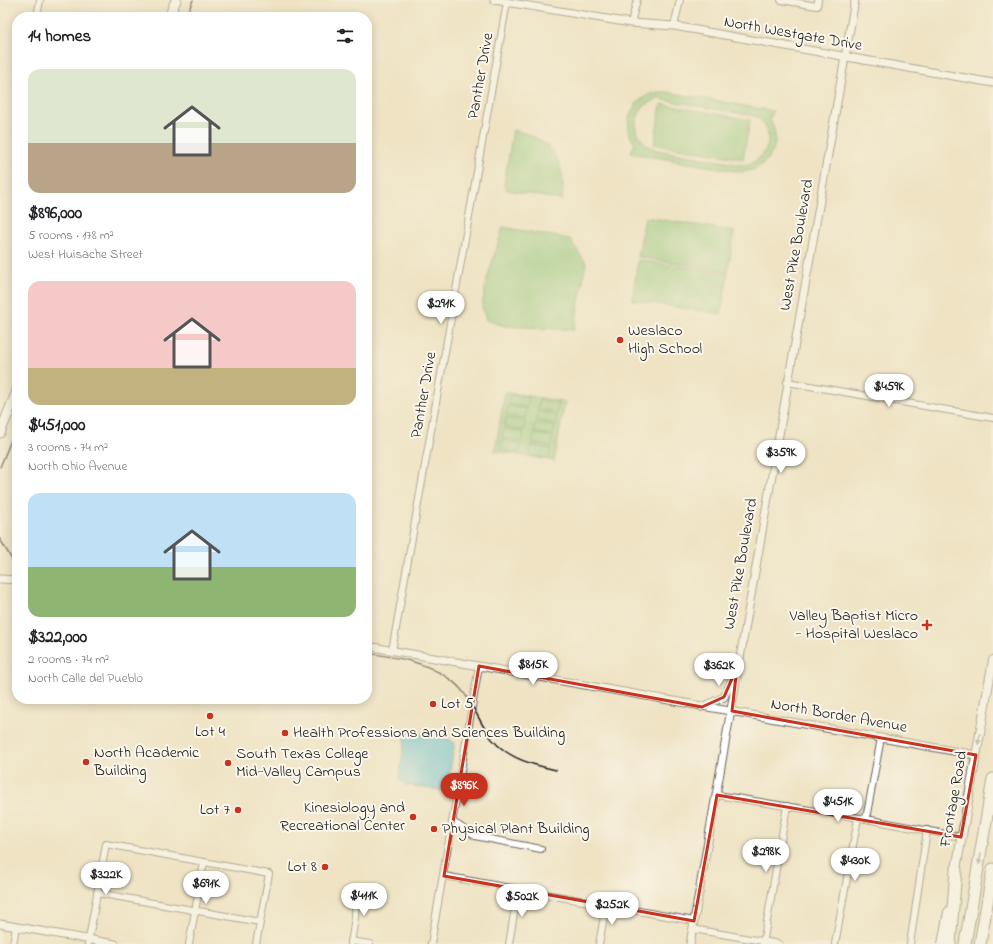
<!DOCTYPE html>
<meta charset="utf-8">
<style>
:root{--surface:#fff;--page:#f2f2f2;--text:#202124;--muted:#757577;--accent:#c8321e}
body{margin:0;font-family:"Indie Flower",sans-serif;background:var(--page);color:var(--text);height:100vh;display:flex;flex-direction:column;font-size:15px;white-space:nowrap}
*{box-sizing:border-box;margin:0}
p{font-size:13px;color:var(--muted)}
.icon{flex:none;width:22px;height:22px;fill:none;stroke:currentColor;stroke-width:2;stroke-linecap:round;stroke-linejoin:round}
.map{position:relative;flex:1;overflow:hidden}
.side{position:absolute;left:12px;top:12px;width:360px;height:692px;display:flex;flex-direction:column;background:var(--surface);border-radius:16px;box-shadow:0 2px 10px #0003}
.side>*{flex:none}
.price{position:absolute;translate:-50% -34px;padding:0 9px;border-radius:14px;background:#fff;color:#222;font-size:13px;line-height:26px;filter:drop-shadow(0 1px 2px #0008)}
.price::after{content:'';position:absolute;left:50%;top:24px;width:12px;height:9px;margin-left:-6px;background:inherit;clip-path:polygon(0 0,100% 0,50% 100%)}
.price.selected{background:var(--accent);color:#fff}
ul{padding:0;list-style:none}
li{display:grid;align-content:center;gap:8px;height:212px;padding:0 16px}
li span{display:grid;place-items:center;height:124px;border-radius:12px;color:#555}
li>.icon{margin-inline-start:auto}
span .icon{width:72px;height:72px;fill:#fffc;stroke-width:1}
li b{font-size:17px}
h2{display:flex;justify-content:space-between;align-items:center;height:48px;padding:0 16px;font-size:17px}
.map>svg:first-child{display:block}
.grass{fill:url(#grass-tufts);stroke:#54724c}
.garden{fill:#8cc77c;stroke:#54724c;fill-rule:evenodd}
.water{fill:#5cc1da;stroke:#3c6e7b}
.lines{fill:none;stroke-linecap:round;stroke-linejoin:round}
.minor-casing{stroke:#666257;stroke-width:8}
.tertiary-casing{stroke:#666257;stroke-width:9}
.secondary-casing{stroke:#666257;stroke-width:10}
.primary-casing{stroke:#666257;stroke-width:11}
.motorway-casing{stroke:#666257;stroke-width:13}
.minor{stroke:#fff;stroke-width:6}
.tertiary{stroke:#fff;stroke-width:7}
.secondary{stroke:#fff;stroke-width:8}
.primary{stroke:#fff;stroke-width:9}
.motorway{stroke:#fff;stroke-width:11}
.rail{stroke:#1c1c1c;stroke-width:1.5}
.oneway{fill:#999}
.marked{fill:none;stroke:#c8321e;stroke-width:3;stroke-linejoin:round}
.poi-dot{fill:#c8321e;stroke:#fbf7ec;stroke-width:1.5}
.labels{text-anchor:middle;dominant-baseline:central;stroke-width:4;stroke-linejoin:round;paint-order:stroke}
.street-label{font-size:16px;fill:#1c1c1c;stroke:#fbf7ec}
.poi-label{font-size:16px;fill:#1c1c1c;stroke:#fbf7ec;text-anchor:start}
</style>
<div class="map">
<svg width="993" height="944" viewBox="0 0 993 944">
<defs>
<pattern id="grass-tufts" width="24" height="20" patternUnits="userSpaceOnUse"><rect width="24" height="20" fill="#8cc77c"/><path d="M3 7l-1-3M5 7V3M7 7l1-3M15 17l-1-3M17 17v-4M19 17l1-3" fill="none" stroke="#78aa6b"/></pattern>
</defs>
<rect width="100%" height="100%" fill="#fbf7ec"/>
<filter id="ink" filterUnits="userSpaceOnUse"><feTurbulence type="fractalNoise" baseFrequency=".025" numOctaves="2"/><feDisplacementMap in="SourceGraphic" scale="8" xChannelSelector="R" yChannelSelector="G"/><feConvolveMatrix kernelMatrix="1 2 1 2 8 2 1 2 1" color-interpolation-filters="sRGB"/></filter>
<filter id="wash" filterUnits="userSpaceOnUse"><feTurbulence type="fractalNoise" baseFrequency=".012" numOctaves="4" result="noise"/><feDisplacementMap in="SourceGraphic" scale="16" xChannelSelector="R" yChannelSelector="G"/><feGaussianBlur stdDeviation="0.9" result="paint"/><feColorMatrix in="noise" values="0 0 0 0 0 0 0 0 0 0 0 0 0 0 0 0 0 1.4 0 .05"/><feComposite in="paint" operator="in"/></filter>
<g filter="url(#wash)">
<rect width="100%" height="100%" fill="#efe3c4"/>
<path class="grass" d="M 505,392 L 565,402 L 554,461 L 495,451 Z"/>
<g class="garden">
<path d="M 657,92 L 667,92 L 773,111 L 771,118 L 768,117 C 785,140 770,170 742,172 L 631,153 L 633,146 L 636,146 C 620,125 631,98 657,92 ZM 658,99 L 755,116 C 778,130 769,163 742,165 L 657,150 L 646,145 L 636,132 L 636,120 L 643,106 Z"/>
<path d="M 661,104 L 750,120 L 743,159 L 654,144 Z"/>
<path d="M 513,130 C 552,139 567,160 562,200 L 507,190 L 504,185 Z"/>
<path d="M 645,217 L 734,231 L 728,272 L 638,257 Z"/>
<path d="M 503,227 L 570,239 L 586,263 L 574,330 L 504,326 L 486,320 L 482,307 L 487,279 Z"/>
<path d="M 638,260 L 728,274 L 721,314 L 632,300 Z"/>
<path d="M 510,395 L 529,398 L 527,407 L 508,404 Z"/>
<path d="M 539,400 L 559,403 L 557,412 L 538,409 Z"/>
<path d="M 508,406 L 527,409 L 525,418 L 506,415 Z"/>
<path d="M 538,411 L 557,415 L 555,424 L 536,420 Z"/>
<path d="M 506,418 L 525,421 L 524,430 L 504,427 Z"/>
<path d="M 536,423 L 555,426 L 553,435 L 534,432 Z"/>
<path d="M 504,429 L 523,432 L 522,441 L 502,438 Z"/>
<path d="M 534,434 L 553,437 L 551,447 L 532,443 Z"/>
<path d="M 502,440 L 521,444 L 519,453 L 500,449 Z"/>
<path d="M 531,446 L 551,449 L 549,458 L 530,455 Z"/>
</g>
<path class="water" d="M 411,731 L 450,740 L 455,743 L 446,791 L 406,785 L 399,779 L 405,738 L 406,735 Z"/>
</g>
<g filter="url(#ink)">
<g class="lines">
<defs>
<g id="minor">
<path d="M 781,0 L 817,6 L 818,0"/>
<path d="M 37,17 L 40,0"/>
<path d="M 631,23 L 637,0"/>
<path d="M 674,26 L 680,0"/>
<path d="M 787,382 L 993,418"/>
<path d="M 392,651 L 507,2"/>
<path d="M 717,795 L 866,819 L 961,837"/>
<path d="M 866,819 L 881,738"/>
<path d="M 453,822 L 475,836 L 541,849"/>
<path d="M 444,876 L 694,921"/>
<path d="M 97,893 L 260,922"/>
<path d="M 693,929 L 779,944"/>
<path d="M 351,941 L 370,944"/>
<path d="M 13,944 L 16,927"/>
<path d="M 88,944 L 106,844 L 269,874 L 256,944"/>
<path d="M 189,944 L 204,862"/>
<path d="M 351,944 L 355,917 L 356,892"/>
<path d="M 431,944 L 479,666"/>
<path d="M 509,944 L 518,889"/>
<path d="M 599,944 L 606,905"/>
<path d="M 763,944 L 787,806"/>
<path d="M 835,944 L 858,818"/>
<path d="M 910,944 L 927,830"/>
</g>
<g id="tertiary">
<path d="M 494,0 L 631,23 L 674,26 L 993,83"/>
<path d="M 0,579 L 17,580"/>
<path d="M 367,646 L 976,755"/>
<path d="M 702,707 L 724,697 L 734,675"/>
<path d="M 0,924 L 115,944"/>
<path d="M 690,944 L 855,0"/>
</g>
<g id="secondary">
<path d="M 955,875 L 993,660"/>
<path d="M 942,944 L 948,912"/>
</g>
<g id="primary">
<path d="M 169,17 L 176,0"/>
<path d="M 0,433 L 17,391"/>
</g>
<g id="motorway">
<path d="M 950,944 L 956,870"/>
<path d="M 965,944 L 993,779"/>
<path d="M 980,944 L 993,869"/>
</g>
</defs>
<use href="#minor" class="minor-casing"/>
<use href="#tertiary" class="tertiary-casing"/>
<use href="#secondary" class="secondary-casing"/>
<use href="#primary" class="primary-casing"/>
<use href="#motorway" class="motorway-casing"/>
<use href="#minor" class="minor"/>
<use href="#tertiary" class="tertiary"/>
<use href="#secondary" class="secondary"/>
<use href="#primary" class="primary"/>
<use href="#motorway" class="motorway"/>
<g class="rail">
<path d="M 186,17 L 193,0"/>
<path d="M 0,467 L 17,426"/>
<path d="M 0,539 L 17,568"/>
<path d="M 367,653 C 395,657 424,661 448,678 C 467,690 474,711 485,729 C 500,756 528,764 556,770"/>
</g>
</g>
<defs><path id="oneway-solid" d="M-6-.8H1V-3.2L6.5 0L1 3.2V.8H-6Z"/></defs>
<g class="oneway">
<use href="#oneway-solid" transform="translate(979 739) rotate(100)"/>
<use href="#oneway-solid" transform="translate(980 859) rotate(100)"/>
</g>
</g>
<path d="M0 0H993V944H0ZM 479,666 L 702,707 L 724,697 L 737,667 L 732,711 L 976,755 L 961,837 L 717,795 L 694,921 L 444,876 Z" fill="#efe3c4" fill-opacity=".55" fill-rule="evenodd"/>
<path class="marked" d="M 479,666 L 702,707 L 724,697 L 737,667 L 732,711 L 976,755 L 961,837 L 717,795 L 694,921 L 444,876 Z"/>
<g class="poi-dot">
<circle cx="620" cy="340" r="4"/>
<path d="M925 619h4v4h4v4h-4v4h-4v-4h-4v-4h4z"/>
<circle cx="433" cy="704" r="4"/>
<circle cx="210" cy="716" r="4"/>
<circle cx="285" cy="733" r="4"/>
<circle cx="86" cy="762" r="4"/>
<circle cx="228" cy="763" r="4"/>
<circle cx="238" cy="810" r="4"/>
<circle cx="413" cy="817" r="4"/>
<circle cx="434" cy="829" r="4"/>
<circle cx="325" cy="867" r="4"/>
</g>
<g class="labels">
<g class="street-label">
<text transform="translate(793 34) rotate(10)">North Westgate Drive</text>
<text transform="translate(481 76) rotate(-80)">Panther Drive</text>
<text transform="translate(797 245) rotate(-80)">West Pike Boulevard</text>
<text transform="translate(424 395) rotate(-80)">Panther Drive</text>
<text transform="translate(741 564) rotate(-80)">West Pike Boulevard</text>
<text transform="translate(839 716) rotate(10)">North Border Avenue</text>
<text transform="translate(954 799) rotate(-80)">Frontage Road</text>
</g>
<g class="poi-label">
<text x="628" y="331">Weslaco<tspan x="628" dy="18">High School</tspan></text>
<text x="918" y="616" text-anchor="end">Valley Baptist Micro<tspan x="918" dy="18">- Hospital Weslaco</tspan></text>
<text x="441" y="704">Lot 5</text>
<text x="210" y="732" text-anchor="middle">Lot 4</text>
<text x="293" y="733">Health Professions and Sciences Building</text>
<text x="94" y="753">North Academic<tspan x="94" dy="18">Building</tspan></text>
<text x="236" y="754">South Texas College<tspan x="236" dy="18">Mid-Valley Campus</tspan></text>
<text x="405" y="808" text-anchor="end">Kinesiology and<tspan x="405" dy="18">Recreational Center</tspan></text>
<text x="230" y="810" text-anchor="end">Lot 7</text>
<text x="442" y="829">Physical Plant Building</text>
<text x="317" y="867" text-anchor="end">Lot 8</text>
</g>
</g>
</svg>
<b class="price" style="left:441px;top:325px">$291K</b>
<b class="price" style="left:889px;top:408px">$459K</b>
<b class="price" style="left:781px;top:474px">$359K</b>
<b class="price" style="left:533px;top:686px">$815K</b>
<b class="price" style="left:719px;top:687px">$362K</b>
<b class="price selected" style="left:464px;top:807px">$896K</b>
<b class="price" style="left:838px;top:823px">$451K</b>
<b class="price" style="left:766px;top:873px">$298K</b>
<b class="price" style="left:855px;top:882px">$430K</b>
<b class="price" style="left:106px;top:896px">$322K</b>
<b class="price" style="left:206px;top:905px">$691K</b>
<b class="price" style="left:364px;top:917px">$411K</b>
<b class="price" style="left:522px;top:918px">$502K</b>
<b class="price" style="left:612px;top:926px">$252K</b>
<section class="side">
<h2>14 homes<svg class="icon" aria-label="filters" viewBox="0 0 24 24"><path d="M4 7h16M4 17h16"/><circle cx="9" cy="7" r="2"/><circle cx="15" cy="17" r="2"/></svg></h2>
<ul>
<li><span style="background:linear-gradient(#dfe7d0 60%,#b9a48a 0)"><svg class="icon" aria-label="home" viewBox="0 0 24 24"><path d="M3 11l9-7 9 7M6 9v11h12V9"/></svg></span><div><b>$896,000</b><p>5 rooms · 178 m²</p><p>West Huisache Street</p></div></li>
<li><span style="background:linear-gradient(#f6c9c9 70%,#c2b280 0)"><svg class="icon" aria-label="home" viewBox="0 0 24 24"><path d="M3 11l9-7 9 7M6 9v11h12V9"/></svg></span><div><b>$451,000</b><p>3 rooms · 74 m²</p><p>North Ohio Avenue</p></div></li>
<li><span style="background:linear-gradient(#bfe0f5 60%,#8fb573 0)"><svg class="icon" aria-label="home" viewBox="0 0 24 24"><path d="M3 11l9-7 9 7M6 9v11h12V9"/></svg></span><div><b>$322,000</b><p>2 rooms · 74 m²</p><p>North Calle del Pueblo</p></div></li>
</ul>
</section>
</div>
